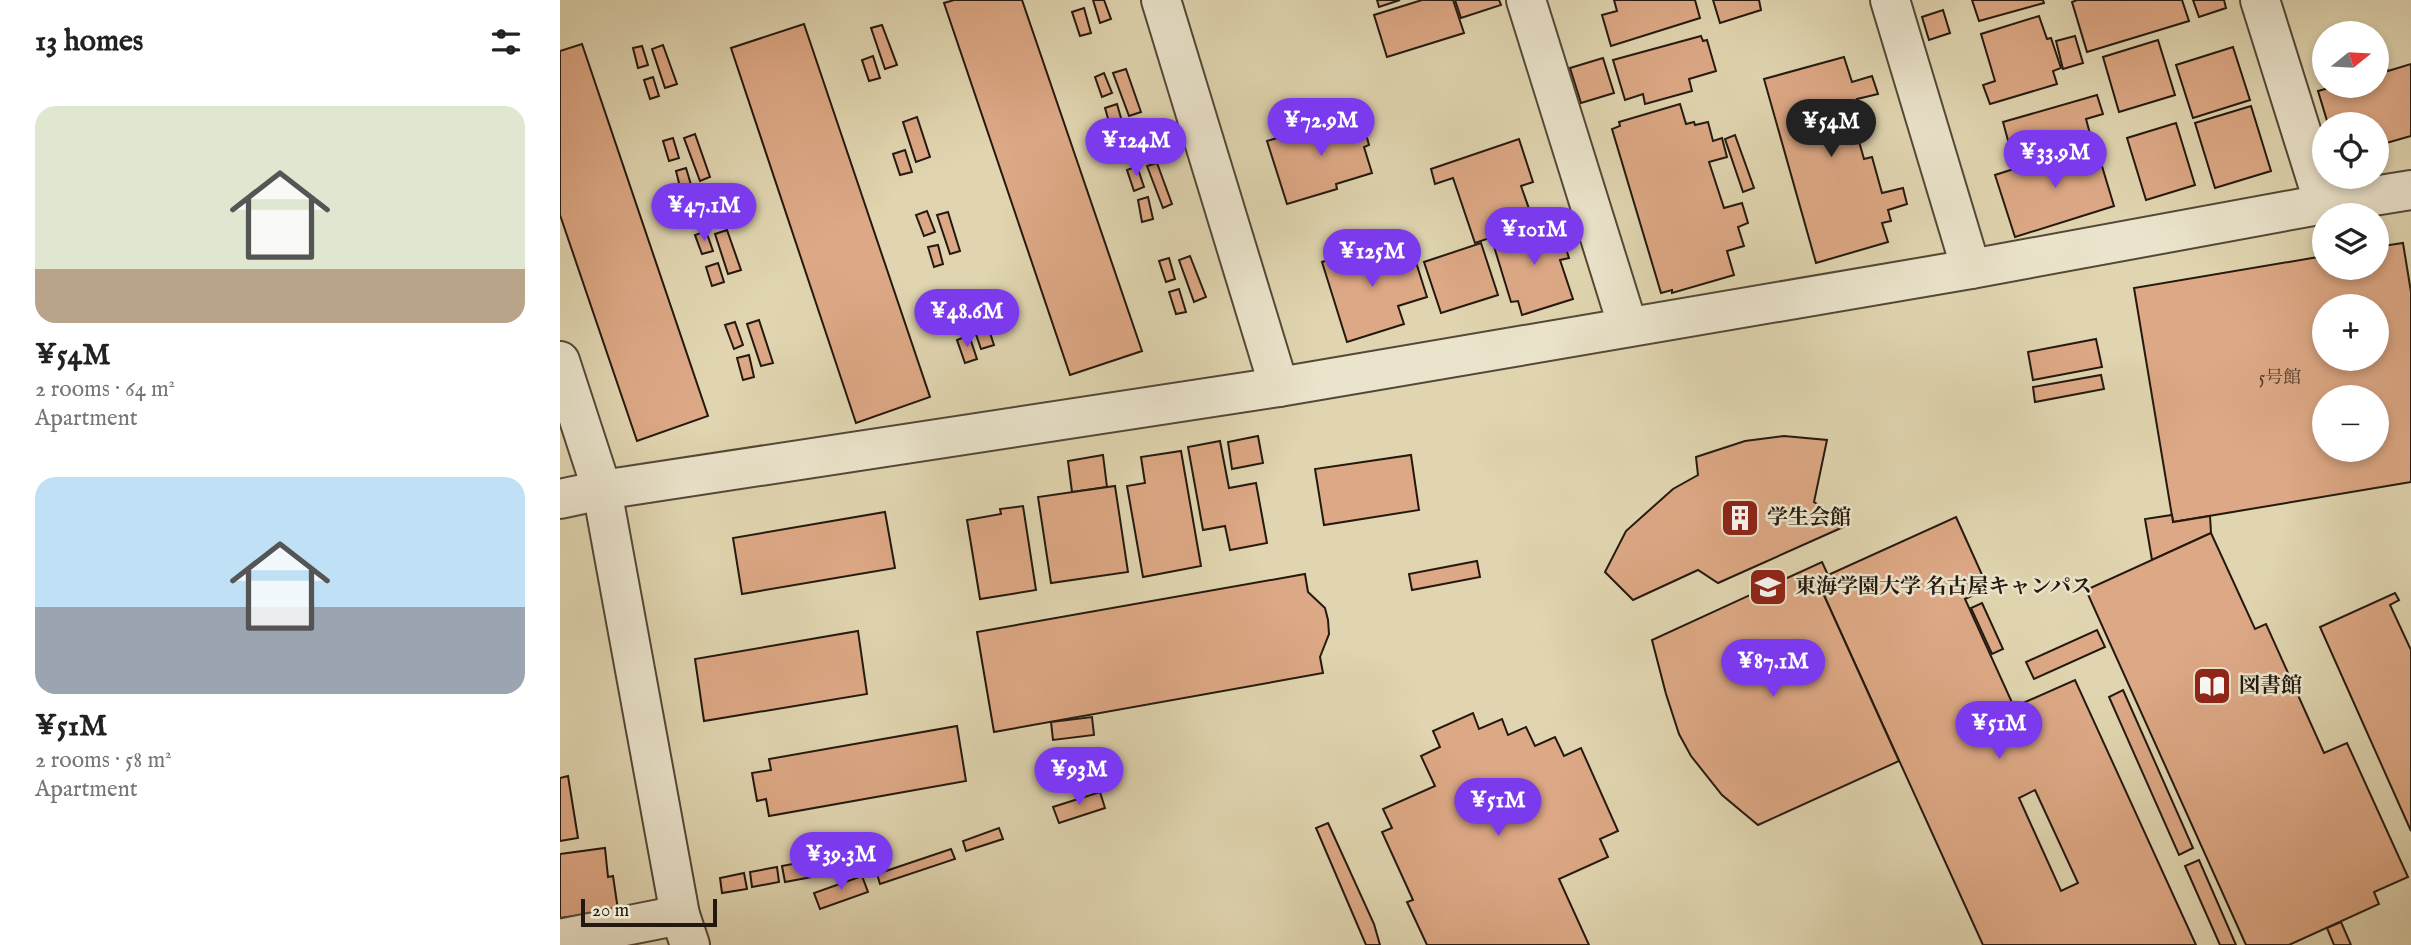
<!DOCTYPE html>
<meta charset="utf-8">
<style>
:root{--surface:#fff;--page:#f6f6f6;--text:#222;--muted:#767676;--accent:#7c3aed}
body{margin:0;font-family:"IM FELL English","Noto Serif JP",serif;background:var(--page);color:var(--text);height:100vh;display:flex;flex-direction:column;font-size:26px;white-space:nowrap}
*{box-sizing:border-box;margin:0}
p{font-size:23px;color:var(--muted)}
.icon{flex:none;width:38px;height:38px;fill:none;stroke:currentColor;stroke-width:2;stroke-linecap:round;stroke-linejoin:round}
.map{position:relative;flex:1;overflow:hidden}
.sheet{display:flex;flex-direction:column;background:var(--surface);width:560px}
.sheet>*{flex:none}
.needle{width:46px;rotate:72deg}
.fabs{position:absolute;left:1752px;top:21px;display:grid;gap:14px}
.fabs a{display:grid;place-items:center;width:77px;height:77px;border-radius:50%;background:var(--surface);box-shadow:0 4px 10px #0003;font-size:35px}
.scale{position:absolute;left:21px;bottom:18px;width:136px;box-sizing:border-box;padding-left:7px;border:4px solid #24190f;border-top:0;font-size:19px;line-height:24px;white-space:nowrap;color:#24190f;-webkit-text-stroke:5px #ebe4cc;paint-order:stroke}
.price{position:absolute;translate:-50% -60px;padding:0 16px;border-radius:24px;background:var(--accent);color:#fff;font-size:23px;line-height:46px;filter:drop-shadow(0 2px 4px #0008)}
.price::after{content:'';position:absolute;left:50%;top:42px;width:21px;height:16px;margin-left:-10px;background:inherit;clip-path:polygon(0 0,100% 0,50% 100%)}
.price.active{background:#222;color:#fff}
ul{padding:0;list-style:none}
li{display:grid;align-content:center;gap:14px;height:371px;padding:0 35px}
li span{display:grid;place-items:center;height:217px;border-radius:21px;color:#555}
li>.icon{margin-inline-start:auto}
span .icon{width:126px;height:126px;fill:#fffc;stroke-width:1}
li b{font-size:30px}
h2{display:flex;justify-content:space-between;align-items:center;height:84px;padding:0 35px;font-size:30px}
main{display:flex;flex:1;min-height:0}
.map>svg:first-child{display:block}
.building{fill:#dda885;stroke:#24190f;stroke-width:2;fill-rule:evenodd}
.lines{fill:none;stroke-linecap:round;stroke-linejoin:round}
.street-casing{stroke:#534837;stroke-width:42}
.street{stroke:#ebe4cc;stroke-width:38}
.labels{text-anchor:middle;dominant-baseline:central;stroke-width:5;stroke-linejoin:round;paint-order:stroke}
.number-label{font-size:18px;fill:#523d2c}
.poi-label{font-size:21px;font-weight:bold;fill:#24190f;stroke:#ebe4cc;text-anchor:start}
</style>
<main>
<section class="sheet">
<h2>13 homes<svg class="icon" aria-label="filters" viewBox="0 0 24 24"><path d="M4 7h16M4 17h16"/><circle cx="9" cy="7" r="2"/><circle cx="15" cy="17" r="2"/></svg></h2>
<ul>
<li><span style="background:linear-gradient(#dfe7d0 75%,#b9a48a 0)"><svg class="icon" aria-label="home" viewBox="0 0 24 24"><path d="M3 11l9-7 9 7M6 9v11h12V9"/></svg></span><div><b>¥54M</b><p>2 rooms · 64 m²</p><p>Apartment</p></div></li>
<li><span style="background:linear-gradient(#bfe0f5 60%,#9aa5b1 0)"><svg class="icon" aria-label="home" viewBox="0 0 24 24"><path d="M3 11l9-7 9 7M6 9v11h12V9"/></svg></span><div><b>¥51M</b><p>2 rooms · 58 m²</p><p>Apartment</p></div></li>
</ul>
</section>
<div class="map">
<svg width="1851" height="945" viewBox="0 0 1851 945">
<rect width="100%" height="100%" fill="#e0d5b0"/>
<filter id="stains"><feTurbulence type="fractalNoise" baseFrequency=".00286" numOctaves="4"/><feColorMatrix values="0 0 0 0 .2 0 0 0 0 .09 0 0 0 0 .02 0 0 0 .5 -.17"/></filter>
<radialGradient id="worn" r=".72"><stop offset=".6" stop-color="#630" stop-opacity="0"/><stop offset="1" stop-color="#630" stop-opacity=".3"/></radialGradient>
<g class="building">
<path d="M 394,0 L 462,0 L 582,351 L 510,375 L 384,3 Z"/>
<path d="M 533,0 L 544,0 L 551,19 L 540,23 Z"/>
<path d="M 817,0 L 840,0 L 819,7 Z"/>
<path d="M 862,0 L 893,0 L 904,33 L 827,57 L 814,15 Z"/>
<path d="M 895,0 L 939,0 L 941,5 L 901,18 Z"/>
<path d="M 1054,0 L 1135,0 L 1140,18 L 1051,46 L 1042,15 L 1057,11 Z"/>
<path d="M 1153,0 L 1199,0 L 1201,10 L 1160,23 Z"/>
<path d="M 1412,0 L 1483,0 L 1484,3 L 1419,21 Z"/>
<path d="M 1517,0 L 1622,0 L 1629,21 L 1527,52 L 1512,2 Z"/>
<path d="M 1633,0 L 1664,0 L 1666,8 L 1639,17 Z"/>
<path d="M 524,8 L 531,33 L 520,36 L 512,12 Z"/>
<path d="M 1383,10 L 1390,33 L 1369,40 L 1362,17 Z"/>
<path d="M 1479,16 L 1487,39 L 1491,38 L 1501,68 L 1493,71 L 1497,84 L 1430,104 L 1423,85 L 1435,81 L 1421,34 Z"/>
<path d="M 244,24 L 370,397 L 296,423 L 171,48 Z"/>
<path d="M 322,25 L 337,65 L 325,69 L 311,28 Z"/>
<path d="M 1141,36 L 1143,41 L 1147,40 L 1156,71 L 1129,79 L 1132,91 L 1085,104 L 1083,94 L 1065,100 L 1053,60 Z"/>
<path d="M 1515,36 L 1523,63 L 1503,69 L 1496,41 Z"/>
<path d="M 1598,40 L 1615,95 L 1559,112 L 1543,57 Z"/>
<path d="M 22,44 L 148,416 L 77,441 L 0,215 L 0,51 Z"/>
<path d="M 103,45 L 117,84 L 105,88 L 92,49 Z"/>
<path d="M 82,46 L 88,65 L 78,68 L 73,48 Z"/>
<path d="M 1673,47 L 1690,100 L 1633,118 L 1616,65 Z"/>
<path d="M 313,56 L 320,78 L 309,81 L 302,60 Z"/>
<path d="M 1284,57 L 1292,82 L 1312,76 L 1318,94 L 1297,99 L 1300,107 L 1290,110 L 1304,159 L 1312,157 L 1322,193 L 1343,188 L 1347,204 L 1328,210 L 1331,221 L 1322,223 L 1328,242 L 1256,263 L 1204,79 Z"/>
<path d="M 1043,58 L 1054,93 L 1021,103 L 1010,68 Z"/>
<path d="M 1825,62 L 1828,71 L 1851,64 L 1851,136 L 1816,146 L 1816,124 L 1768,124 L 1758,91 L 1776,86 L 1816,86 L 1816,64 Z"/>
<path d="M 566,69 L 581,112 L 569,116 L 553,73 Z"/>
<path d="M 544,73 L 552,93 L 542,97 L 535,77 Z"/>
<path d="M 93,77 L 99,96 L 90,99 L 84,80 Z"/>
<path d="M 1537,95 L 1543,114 L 1526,119 L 1532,141 L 1459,161 L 1458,154 L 1452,155 L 1443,122 Z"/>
<path d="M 557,104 L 563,125 L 551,129 L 545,108 Z"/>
<path d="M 1120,104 L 1126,124 L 1134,122 L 1135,125 L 1148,122 L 1153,141 L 1162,138 L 1167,157 L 1149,162 L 1164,208 L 1182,203 L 1188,223 L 1178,227 L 1184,246 L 1167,251 L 1174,275 L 1112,293 L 1112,290 L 1101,293 L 1052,129 L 1060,126 L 1059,122 Z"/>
<path d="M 1691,106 L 1711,171 L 1655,188 L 1635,123 Z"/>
<path d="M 800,113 L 809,145 L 804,147 L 812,173 L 776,184 L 777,189 L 727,204 L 707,141 Z"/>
<path d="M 357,117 L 370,157 L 356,162 L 343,122 Z"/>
<path d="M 1616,123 L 1635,185 L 1586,200 L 1567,138 Z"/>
<path d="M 135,134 L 150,177 L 140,181 L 124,138 Z"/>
<path d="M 1175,135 L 1194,188 L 1183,192 L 1165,139 Z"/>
<path d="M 113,138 L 119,158 L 109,161 L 103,141 Z"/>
<path d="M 959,139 L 973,182 L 961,186 L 974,223 L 915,243 L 893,178 L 875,184 L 871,169 Z"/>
<path d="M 1535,143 L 1554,206 L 1455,237 L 1435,175 Z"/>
<path d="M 345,150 L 352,172 L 340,175 L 333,154 Z"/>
<path d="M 597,163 L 612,204 L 603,208 L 587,166 Z"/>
<path d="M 577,166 L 584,187 L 574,191 L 567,170 Z"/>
<path d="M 126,168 L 132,188 L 121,191 L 116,171 Z"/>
<path d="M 588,197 L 593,219 L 582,222 L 578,200 Z"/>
<path d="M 367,211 L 375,232 L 364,236 L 356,215 Z"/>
<path d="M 388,212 L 400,251 L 390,254 L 377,215 Z"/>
<path d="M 997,220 L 1009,258 L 1000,260 L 1013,299 L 962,315 L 958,301 L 951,302 L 932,240 Z"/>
<path d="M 167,230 L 181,270 L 168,274 L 155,234 Z"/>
<path d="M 146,231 L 153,251 L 142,254 L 135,235 Z"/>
<path d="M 830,241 L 838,265 L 855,259 L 867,297 L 838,306 L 844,324 L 787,342 L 762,262 Z"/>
<path d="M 921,243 L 938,295 L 881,313 L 864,262 Z"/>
<path d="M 1843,243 L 1851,292 L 1851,482 L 1613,522 L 1574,288 L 1764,256 L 1764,268 L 1816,268 L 1816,247 ZM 1764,306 L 1816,306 L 1816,359 L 1764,359 ZM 1764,397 L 1816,397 L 1816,450 L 1764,450 Z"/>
<path d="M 378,245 L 383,264 L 374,267 L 368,247 Z"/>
<path d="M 630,256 L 646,297 L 634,302 L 619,260 Z"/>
<path d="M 609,258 L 615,279 L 606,282 L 599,261 Z"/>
<path d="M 158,263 L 164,282 L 152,286 L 146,267 Z"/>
<path d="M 619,289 L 626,312 L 616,314 L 609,292 Z"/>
<path d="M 420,303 L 434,345 L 421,349 L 407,308 Z"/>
<path d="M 398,305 L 405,325 L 393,328 L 386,308 Z"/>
<path d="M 199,320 L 213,363 L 201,366 L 187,324 Z"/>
<path d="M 175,322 L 183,345 L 174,349 L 165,325 Z"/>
<path d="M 409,335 L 417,359 L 405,363 L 397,340 Z"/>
<path d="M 1536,339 L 1542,367 L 1473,380 L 1468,352 Z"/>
<path d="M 189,355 L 194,377 L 183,380 L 177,358 Z"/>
<path d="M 1541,375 L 1544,389 L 1475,402 L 1473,387 Z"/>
<path d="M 698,436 L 703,463 L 672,469 L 668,442 Z"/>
<path d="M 1224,436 L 1267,440 L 1254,502 L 1290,524 L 1158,583 L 1138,570 L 1073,600 L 1045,572 L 1066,531 L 1113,489 L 1138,475 L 1136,457 L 1185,441 Z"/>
<path d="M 660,441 L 669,488 L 696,483 L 707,543 L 670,550 L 665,526 L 643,530 L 628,447 Z"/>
<path d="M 621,451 L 641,566 L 583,577 L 567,486 L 585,483 L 581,457 Z"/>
<path d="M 543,455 L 547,487 L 512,492 L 508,461 Z"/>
<path d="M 851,455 L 859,510 L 764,525 L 755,469 Z"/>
<path d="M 555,486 L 568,572 L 491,583 L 478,497 Z"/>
<path d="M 463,506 L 476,590 L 420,599 L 407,520 L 441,514 L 440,509 Z"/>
<path d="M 325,512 L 335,568 L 182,594 L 173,538 Z"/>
<path d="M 1612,515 L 1613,522 L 1650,516 L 1651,533 L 1592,560 L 1585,519 Z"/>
<path d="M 1396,517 L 1428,588 L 1405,599 L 1454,707 L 1515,680 L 1636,945 L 1423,945 L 1257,580 ZM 1475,790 L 1518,883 L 1501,891 L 1459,798 Z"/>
<path d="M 1651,533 L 1695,629 L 1706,624 L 1764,753 L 1787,743 L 1848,877 L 1814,892 L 1819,904 L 1729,945 L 1686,945 L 1526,590 Z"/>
<path d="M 917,561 L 920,577 L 852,590 L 849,574 Z"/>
<path d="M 1262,562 L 1268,575 L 1257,580 L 1339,761 L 1198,825 L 1162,795 L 1131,756 L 1119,734 L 1106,694 L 1092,640 Z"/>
<path d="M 745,574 L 748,592 L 765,608 L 768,620 L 769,634 L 760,657 L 763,673 L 434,732 L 417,632 Z"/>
<path d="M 1835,593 L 1839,600 L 1830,605 L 1851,650 L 1851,831 L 1760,627 Z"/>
<path d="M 1422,603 L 1443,649 L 1432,654 L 1411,608 Z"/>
<path d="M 1537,630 L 1545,647 L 1474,679 L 1466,662 Z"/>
<path d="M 298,631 L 307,694 L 144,721 L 135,659 Z"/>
<path d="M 1563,690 L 1633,848 L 1619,855 L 1549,697 Z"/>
<path d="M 913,713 L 919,729 L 942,719 L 948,735 L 966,727 L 975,746 L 995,737 L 1004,756 L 1021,748 L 1058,831 L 1040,839 L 1048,857 L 999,879 L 1029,945 L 867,945 L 847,902 L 853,900 L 822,832 L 832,828 L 823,809 L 875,786 L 861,756 L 880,747 L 873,731 Z"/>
<path d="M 532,717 L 534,735 L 493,740 L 491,722 Z"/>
<path d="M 397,726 L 406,781 L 209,816 L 206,799 L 197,801 L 192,773 L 211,770 L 209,759 Z"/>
<path d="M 8,776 L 18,838 L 0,841 L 0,778 Z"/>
<path d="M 540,792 L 545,808 L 499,823 L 493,807 Z"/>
<path d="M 768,823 L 814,924 L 820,945 L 806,945 L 756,828 Z"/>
<path d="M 439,828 L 443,839 L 406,851 L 403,841 Z"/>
<path d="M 45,848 L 48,877 L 53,876 L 58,910 L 0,918 L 0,854 Z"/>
<path d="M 391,849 L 395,859 L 320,884 L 317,874 Z"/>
<path d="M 281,855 L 284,871 L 257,876 L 254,861 Z"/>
<path d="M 1639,860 L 1676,945 L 1660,945 L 1625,866 Z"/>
<path d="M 248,861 L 252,877 L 225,882 L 222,866 Z"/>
<path d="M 217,867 L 219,882 L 192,887 L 190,872 Z"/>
<path d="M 184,873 L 187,889 L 162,893 L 160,878 Z"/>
<path d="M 302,876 L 308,892 L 260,909 L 254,893 Z"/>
<path d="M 1781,922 L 1791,945 L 1774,945 L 1767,928 Z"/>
</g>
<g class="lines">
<defs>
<g id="street">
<path d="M 601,0 L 719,387"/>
<path d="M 966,0 L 1068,327"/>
<path d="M 1330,0 L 1411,269"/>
<path d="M 1700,0 L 1764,204"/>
<path d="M 0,361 L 42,490 L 120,915 L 130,945"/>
<path d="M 0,499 L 42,490 L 719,387 L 1411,269 L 1764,204 L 1851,190"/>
<path d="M 0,939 L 120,915"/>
</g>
</defs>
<use href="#street" class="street-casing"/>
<use href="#street" class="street"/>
</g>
<defs>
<symbol id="building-square" viewBox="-11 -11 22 22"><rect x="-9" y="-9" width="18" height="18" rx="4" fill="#8f2418" stroke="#ebe4cc"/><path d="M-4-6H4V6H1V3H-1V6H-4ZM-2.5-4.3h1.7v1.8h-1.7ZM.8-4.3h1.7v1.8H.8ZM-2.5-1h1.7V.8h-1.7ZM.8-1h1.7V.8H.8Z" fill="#fff"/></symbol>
<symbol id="university-square" viewBox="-11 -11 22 22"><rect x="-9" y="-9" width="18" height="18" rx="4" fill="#8f2418" stroke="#ebe4cc"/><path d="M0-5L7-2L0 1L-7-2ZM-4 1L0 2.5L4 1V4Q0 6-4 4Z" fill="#fff"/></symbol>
<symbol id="library-square" viewBox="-11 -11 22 22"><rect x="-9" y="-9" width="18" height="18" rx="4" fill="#8f2418" stroke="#ebe4cc"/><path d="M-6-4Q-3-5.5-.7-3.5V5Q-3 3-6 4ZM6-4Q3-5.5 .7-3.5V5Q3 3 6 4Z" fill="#fff"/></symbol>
</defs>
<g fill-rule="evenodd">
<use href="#building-square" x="1158" y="496" width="44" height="44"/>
<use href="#university-square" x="1186" y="565" width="44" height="44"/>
<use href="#library-square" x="1630" y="664" width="44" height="44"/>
</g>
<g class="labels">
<g class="number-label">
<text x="1720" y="378">5号館</text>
</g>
<g class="poi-label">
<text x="1207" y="518">学生会館</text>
<text x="1235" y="587">東海学園大学 名古屋キャンパス</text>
<text x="1679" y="686">図書館</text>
</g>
</g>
<rect width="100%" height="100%" filter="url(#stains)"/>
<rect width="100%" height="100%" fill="url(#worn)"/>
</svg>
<div class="fabs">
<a><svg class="needle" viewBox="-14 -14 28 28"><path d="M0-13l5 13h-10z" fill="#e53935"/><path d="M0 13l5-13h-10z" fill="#767676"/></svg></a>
<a><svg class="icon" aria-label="locate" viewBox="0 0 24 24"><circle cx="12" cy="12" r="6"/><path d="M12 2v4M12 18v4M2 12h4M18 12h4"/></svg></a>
<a><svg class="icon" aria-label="layers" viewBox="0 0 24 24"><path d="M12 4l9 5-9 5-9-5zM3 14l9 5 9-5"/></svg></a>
<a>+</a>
<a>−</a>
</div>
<div class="scale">20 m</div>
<b class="price" style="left:761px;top:158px">¥72.9M</b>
<b class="price active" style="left:1271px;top:159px">¥54M</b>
<b class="price" style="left:576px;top:178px">¥124M</b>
<b class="price" style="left:1495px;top:190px">¥33.9M</b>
<b class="price" style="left:144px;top:243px">¥47.1M</b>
<b class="price" style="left:974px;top:267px">¥101M</b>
<b class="price" style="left:812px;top:289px">¥125M</b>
<b class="price" style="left:407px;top:349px">¥48.6M</b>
<b class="price" style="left:1213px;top:699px">¥87.1M</b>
<b class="price" style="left:1439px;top:761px">¥51M</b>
<b class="price" style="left:519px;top:807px">¥93M</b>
<b class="price" style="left:938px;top:838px">¥51M</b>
<b class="price" style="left:281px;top:892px">¥39.3M</b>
</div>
</main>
